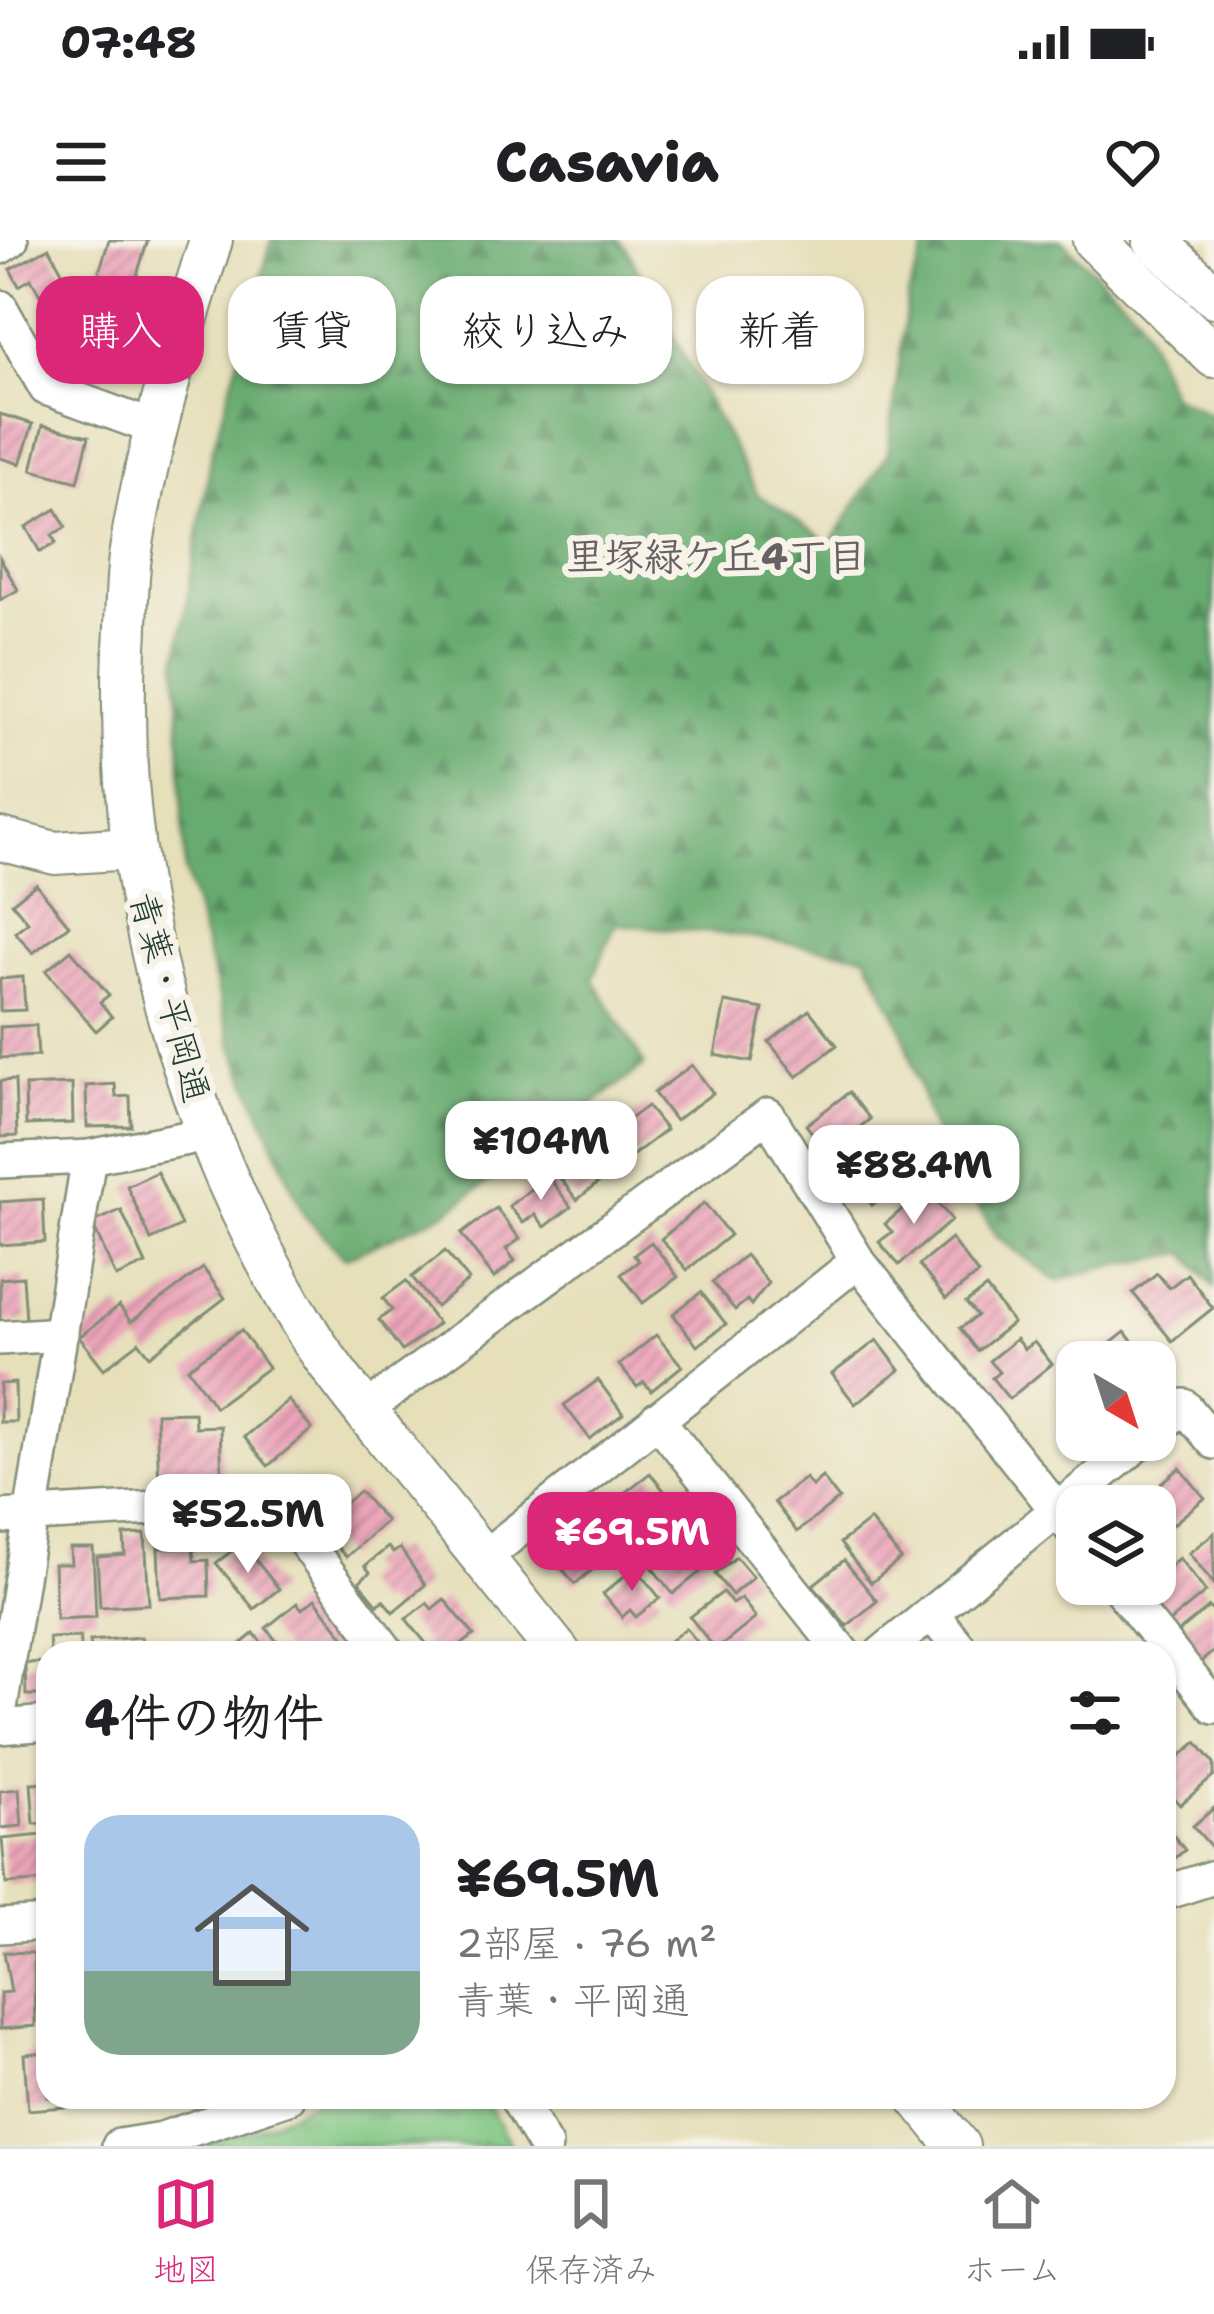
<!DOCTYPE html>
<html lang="ja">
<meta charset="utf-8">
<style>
:root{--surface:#fff;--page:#f6f6f6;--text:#202124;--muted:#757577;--line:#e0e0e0;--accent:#db2777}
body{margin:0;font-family:"Shantell Sans","Klee One",sans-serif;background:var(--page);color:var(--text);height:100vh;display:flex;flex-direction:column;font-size:45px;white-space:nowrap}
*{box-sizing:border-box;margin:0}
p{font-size:39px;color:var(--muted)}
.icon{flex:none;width:66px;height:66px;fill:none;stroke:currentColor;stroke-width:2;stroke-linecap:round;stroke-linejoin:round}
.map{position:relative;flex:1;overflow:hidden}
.drawer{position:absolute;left:36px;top:1401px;width:1140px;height:468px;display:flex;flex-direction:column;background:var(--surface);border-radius:36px;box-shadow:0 3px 9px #0004}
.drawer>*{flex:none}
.hud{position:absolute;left:36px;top:36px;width:1143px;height:108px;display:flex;gap:24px}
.needle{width:78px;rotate:141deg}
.fabs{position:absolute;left:1056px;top:1101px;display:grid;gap:24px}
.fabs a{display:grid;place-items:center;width:120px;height:120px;border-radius:24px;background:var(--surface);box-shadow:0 3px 9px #0004;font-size:60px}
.price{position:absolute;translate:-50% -102px;padding:0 27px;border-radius:24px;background:#fff;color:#222;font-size:39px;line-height:78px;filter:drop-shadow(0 3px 6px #0008)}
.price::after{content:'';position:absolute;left:50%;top:72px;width:36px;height:27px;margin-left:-18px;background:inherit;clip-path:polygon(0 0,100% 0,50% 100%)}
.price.active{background:var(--accent);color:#fff}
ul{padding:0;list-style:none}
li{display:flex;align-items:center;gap:36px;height:300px;padding:0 48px}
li+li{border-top:3px solid var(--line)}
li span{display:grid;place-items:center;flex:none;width:336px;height:240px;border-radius:36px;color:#555}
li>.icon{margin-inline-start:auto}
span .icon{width:144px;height:144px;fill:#fffc;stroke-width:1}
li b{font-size:51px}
h2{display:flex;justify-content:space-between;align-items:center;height:144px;padding:0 48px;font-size:51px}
.pill{padding:0 42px;border-radius:36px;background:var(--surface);box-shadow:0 3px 9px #0004;font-size:42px;line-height:108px}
.pill.active{background:var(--accent);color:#fff}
.status{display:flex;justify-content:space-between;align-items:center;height:84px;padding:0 60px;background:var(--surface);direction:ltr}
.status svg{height:33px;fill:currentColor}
header{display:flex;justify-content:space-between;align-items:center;height:156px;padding:0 48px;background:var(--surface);font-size:54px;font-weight:800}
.dock{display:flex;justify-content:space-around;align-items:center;height:168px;border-top:3px solid var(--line);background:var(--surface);font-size:33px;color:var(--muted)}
.dock a{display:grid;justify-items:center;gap:6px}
.dock .active{color:var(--accent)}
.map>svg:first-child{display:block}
.forest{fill:url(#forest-firs);stroke:#437452;stroke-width:3}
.park{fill:url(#park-tufts);stroke:#4f825b;stroke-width:3}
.building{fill:url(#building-hatch)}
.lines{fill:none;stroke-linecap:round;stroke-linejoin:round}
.minor-casing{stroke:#828e77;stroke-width:38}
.tertiary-casing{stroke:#828e77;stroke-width:46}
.minor{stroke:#fff;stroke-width:33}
.tertiary{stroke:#fff;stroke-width:42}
.labels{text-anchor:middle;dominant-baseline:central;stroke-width:12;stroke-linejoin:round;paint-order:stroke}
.street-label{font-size:36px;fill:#1f3d34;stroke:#f7f3e8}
.neighbourhood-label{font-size:39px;font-weight:bold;fill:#676163;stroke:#f7f3e8}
</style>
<div class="status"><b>07:48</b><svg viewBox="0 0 49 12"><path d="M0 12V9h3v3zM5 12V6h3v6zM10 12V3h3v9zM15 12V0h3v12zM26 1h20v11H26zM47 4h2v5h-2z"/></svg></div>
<header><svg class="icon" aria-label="menu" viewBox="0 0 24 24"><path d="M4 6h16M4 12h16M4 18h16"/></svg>Casavia<svg class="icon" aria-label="heart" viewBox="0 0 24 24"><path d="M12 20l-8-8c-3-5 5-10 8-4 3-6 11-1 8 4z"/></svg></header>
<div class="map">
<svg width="1214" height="1906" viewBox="0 0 1214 1906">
<defs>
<pattern id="forest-firs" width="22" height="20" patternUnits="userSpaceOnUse" patternTransform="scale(3)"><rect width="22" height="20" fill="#67ab70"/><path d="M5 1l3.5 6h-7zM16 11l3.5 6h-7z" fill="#548c5d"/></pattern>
<pattern id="park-tufts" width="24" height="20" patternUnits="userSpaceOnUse" patternTransform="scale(3)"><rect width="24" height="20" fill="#7fc682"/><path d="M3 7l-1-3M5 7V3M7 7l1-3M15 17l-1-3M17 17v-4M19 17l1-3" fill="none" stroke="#67a26b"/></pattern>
<pattern id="building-hatch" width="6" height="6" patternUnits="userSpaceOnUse" patternTransform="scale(3)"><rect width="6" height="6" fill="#eca4ba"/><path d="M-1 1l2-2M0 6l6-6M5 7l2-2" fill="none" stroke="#bf8798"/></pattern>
</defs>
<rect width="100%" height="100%" fill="#f7f3e8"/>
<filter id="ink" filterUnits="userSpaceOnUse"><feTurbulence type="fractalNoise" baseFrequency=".00833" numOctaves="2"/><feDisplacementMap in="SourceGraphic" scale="24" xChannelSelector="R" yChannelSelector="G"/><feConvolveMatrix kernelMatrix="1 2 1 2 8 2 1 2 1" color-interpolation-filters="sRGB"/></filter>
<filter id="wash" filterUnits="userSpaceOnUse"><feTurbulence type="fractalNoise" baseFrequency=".004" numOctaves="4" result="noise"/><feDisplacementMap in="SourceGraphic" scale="48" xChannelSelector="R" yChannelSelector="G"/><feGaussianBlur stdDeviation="2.7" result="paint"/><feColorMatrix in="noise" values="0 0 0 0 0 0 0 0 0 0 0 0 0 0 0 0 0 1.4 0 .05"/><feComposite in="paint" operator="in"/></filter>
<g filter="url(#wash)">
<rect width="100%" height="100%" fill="#e6dfba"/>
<path class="forest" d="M 272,0 L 618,0 L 627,9 L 758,255 L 831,303 L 888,213 L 908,55 L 928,0 L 1062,0 L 1138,74 L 1172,155 L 1214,177 L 1214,1048 L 1186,1013 L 1102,1028 L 1057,1041 L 996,996 L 931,885 L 902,788 L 866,715 L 737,695 L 615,684 L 593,739 L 645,825 L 447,972 L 345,1018 L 304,975 L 232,805 L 185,630 L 177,421 L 212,212 Z"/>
<path class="park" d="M 324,1857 L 484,1857 L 511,1906 L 183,1906 L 252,1891 Z"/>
<g id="blocks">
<g class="building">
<path d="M 109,0 L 148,0 L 127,66 L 92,55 Z"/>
<path d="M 49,8 L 68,42 L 41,57 L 31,39 L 19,46 L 10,29 Z"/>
<path d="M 74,72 L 119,88 L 106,124 L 60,107 Z"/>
<path d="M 0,174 L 33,184 L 20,224 L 0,218 Z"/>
<path d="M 43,185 L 89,196 L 78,242 L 32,230 Z"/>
<path d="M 56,269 L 66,287 L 52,295 L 56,303 L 40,312 L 26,287 Z"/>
<path d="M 0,318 L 18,350 L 0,360 Z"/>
<path d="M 36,644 L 69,685 L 33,713 L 15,692 L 28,682 L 12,663 Z"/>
<path d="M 71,710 L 109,755 L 100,762 L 112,777 L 96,791 L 46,731 Z"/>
<path d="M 23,737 L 25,770 L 0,771 L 0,739 Z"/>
<path d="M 725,762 L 763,769 L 752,822 L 715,815 Z"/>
<path d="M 809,770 L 837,805 L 797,837 L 769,802 Z"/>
<path d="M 36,785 L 38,816 L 0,818 L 0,787 Z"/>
<path d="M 692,825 L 713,853 L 675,881 L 654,853 Z"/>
<path d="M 15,840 L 17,896 L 0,897 L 0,841 Z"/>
<path d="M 72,844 L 73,883 L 26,885 L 25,846 Z"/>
<path d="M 115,844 L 116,857 L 130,856 L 131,886 L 87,887 L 86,846 Z"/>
<path d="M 849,852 L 870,879 L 828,913 L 806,885 Z"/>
<path d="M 647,866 L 666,890 L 628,919 L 609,894 Z"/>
<path d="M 597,900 L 618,927 L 577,960 L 556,933 Z"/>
<path d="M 887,900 L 913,931 L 872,965 L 847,934 Z"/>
<path d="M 157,932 L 181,986 L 151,1000 L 127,946 Z"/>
<path d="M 548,936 L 571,967 L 545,987 L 535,974 L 523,983 L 509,966 Z"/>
<path d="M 926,949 L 952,980 L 899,1025 L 879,1002 L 892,992 L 885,984 Z"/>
<path d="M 43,959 L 45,1002 L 0,1005 L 0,962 Z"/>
<path d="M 704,963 L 730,995 L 687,1030 L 661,999 Z"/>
<path d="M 496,968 L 520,999 L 506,1009 L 515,1021 L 494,1038 L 461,994 Z"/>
<path d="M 121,970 L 146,1024 L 116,1037 L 92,983 Z"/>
<path d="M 951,999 L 978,1034 L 946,1059 L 919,1025 Z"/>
<path d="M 651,1002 L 678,1037 L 643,1063 L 621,1034 L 639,1021 L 634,1015 Z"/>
<path d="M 445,1011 L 469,1040 L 436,1067 L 412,1037 Z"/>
<path d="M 745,1015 L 768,1043 L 751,1065 L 747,1060 L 735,1070 L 712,1042 Z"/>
<path d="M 203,1028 L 225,1058 L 150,1116 L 139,1102 L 104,1129 L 79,1097 L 119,1066 L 131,1082 Z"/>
<path d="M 1157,1033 L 1169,1048 L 1187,1034 L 1213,1068 L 1172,1101 L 1133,1053 Z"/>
<path d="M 23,1037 L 26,1080 L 0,1082 L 0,1039 Z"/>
<path d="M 406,1041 L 438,1084 L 402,1111 L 379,1080 L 392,1070 L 383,1058 Z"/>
<path d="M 986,1048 L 1013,1083 L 977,1111 L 960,1088 L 977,1076 L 966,1063 Z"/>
<path d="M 701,1052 L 726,1084 L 697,1106 L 673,1074 Z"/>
<path d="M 241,1090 L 268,1128 L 215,1167 L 188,1128 Z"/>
<path d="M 1125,1092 L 1148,1122 L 1087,1122 Z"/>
<path d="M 656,1095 L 682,1126 L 651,1151 L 644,1142 L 637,1147 L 619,1125 Z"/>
<path d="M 1016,1099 L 1024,1109 L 1034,1102 L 1052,1124 L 1009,1159 L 992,1138 L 999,1132 L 989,1121 Z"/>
<path d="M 877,1100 L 900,1130 L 855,1164 L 832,1134 Z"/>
<path d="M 598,1140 L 623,1174 L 590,1199 L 564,1165 Z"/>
<path d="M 15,1143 L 16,1182 L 0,1182 L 0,1144 Z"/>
<path d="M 288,1160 L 312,1189 L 268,1226 L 244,1197 Z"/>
<path d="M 194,1172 L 195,1187 L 220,1186 L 222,1241 L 159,1244 L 156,1173 Z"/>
<path d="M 1180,1228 L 1205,1258 L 1172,1285 L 1161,1271 L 1168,1266 L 1154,1249 Z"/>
<path d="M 650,1233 L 673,1262 L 629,1299 L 605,1268 Z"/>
<path d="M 822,1237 L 839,1259 L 797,1292 L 774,1262 L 805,1238 L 812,1246 Z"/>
<path d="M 359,1251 L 386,1281 L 346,1317 L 312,1279 L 330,1263 L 337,1271 Z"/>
<path d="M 691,1261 L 708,1282 L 687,1298 L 670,1277 Z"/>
<path d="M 870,1280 L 901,1319 L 871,1343 L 840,1303 Z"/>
<path d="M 597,1282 L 619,1308 L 575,1344 L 553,1318 Z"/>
<path d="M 1214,1293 L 1214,1344 L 1189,1313 Z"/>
<path d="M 145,1294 L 149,1364 L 100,1367 L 97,1317 L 125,1315 L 124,1295 Z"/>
<path d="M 697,1294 L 712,1313 L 700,1322 L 705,1328 L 673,1354 L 653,1329 Z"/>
<path d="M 242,1303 L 279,1349 L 254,1369 L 216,1323 Z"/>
<path d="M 193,1307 L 194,1321 L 208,1320 L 209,1356 L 160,1358 L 158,1308 Z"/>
<path d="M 388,1307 L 393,1313 L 400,1308 L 425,1345 L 393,1372 L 383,1360 L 378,1365 L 359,1342 L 370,1332 L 365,1326 Z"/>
<path d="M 70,1308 L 93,1308 L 96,1377 L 56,1379 L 54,1324 L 71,1324 Z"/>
<path d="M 736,1317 L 753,1337 L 732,1355 L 715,1334 Z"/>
<path d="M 1179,1318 L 1206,1352 L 1168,1383 L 1140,1350 L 1155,1344 L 1155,1338 Z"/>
<path d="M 844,1320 L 877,1361 L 847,1386 L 813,1345 Z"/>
<path d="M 635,1327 L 660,1358 L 636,1377 L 630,1370 L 622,1377 L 603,1354 Z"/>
<path d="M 723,1352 L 732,1364 L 741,1358 L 756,1378 L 716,1410 L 690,1377 Z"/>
<path d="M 315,1359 L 346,1399 L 328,1413 L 286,1413 L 266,1388 L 297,1363 L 302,1369 Z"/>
<path d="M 444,1359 L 474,1395 L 451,1413 L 414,1413 L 426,1403 L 406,1379 L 427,1363 L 432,1369 Z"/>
<path d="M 1209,1367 L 1214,1373 L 1214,1411 L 1198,1424 L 1175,1395 Z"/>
<path d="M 686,1388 L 706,1413 L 655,1413 Z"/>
<path d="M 254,1393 L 270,1413 L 230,1413 Z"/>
<path d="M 80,1397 L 80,1413 L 50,1413 L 49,1398 Z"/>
<path d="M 141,1397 L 143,1413 L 91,1413 L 90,1401 Z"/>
<path d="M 48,1422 L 48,1455 L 26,1455 L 25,1423 Z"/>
<path d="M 1197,1502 L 1214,1523 L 1214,1536 L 1180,1565 L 1164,1547 L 1164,1530 Z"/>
<path d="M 48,1542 L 48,1583 L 34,1584 L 31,1543 Z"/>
<path d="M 19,1549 L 22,1586 L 0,1588 L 0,1551 Z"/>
<path d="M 1214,1568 L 1214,1610 L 1193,1586 Z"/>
<path d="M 1164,1584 L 1185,1610 L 1164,1627 Z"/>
<path d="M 43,1595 L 47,1641 L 6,1644 L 2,1599 Z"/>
<path d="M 4,1712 L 34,1713 L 35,1786 L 0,1789 L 0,1753 L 11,1752 Z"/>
<path d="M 48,1812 L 48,1857 L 65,1857 L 66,1867 L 28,1870 L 24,1814 Z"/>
</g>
</g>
</g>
<g filter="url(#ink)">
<use href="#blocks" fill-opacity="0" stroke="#828e77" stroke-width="3"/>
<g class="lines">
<defs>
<g id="minor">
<path d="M 0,7 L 11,0"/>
<path d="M 0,67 L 46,148 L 155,188"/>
<path d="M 0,921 L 89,917 L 208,894"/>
<path d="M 0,1098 L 61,1094"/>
<path d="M 365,1170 L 768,875 L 858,1021 L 1077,1295"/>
<path d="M 657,1179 L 843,1413"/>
<path d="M 1155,1190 L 1184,1166 L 1214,1202"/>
<path d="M 0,1277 L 274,1261 L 388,1413"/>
<path d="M 483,1318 L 858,1021"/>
<path d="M 1116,1344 L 1214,1466"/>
<path d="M 931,1373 L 964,1413"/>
<path d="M 882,1413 L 1143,1200"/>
<path d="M 0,1468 L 89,917"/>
<path d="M 0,1487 L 48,1483"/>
<path d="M 1164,1653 L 1214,1637"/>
<path d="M 0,1686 L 48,1683"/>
<path d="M 516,1857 L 545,1906"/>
<path d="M 119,1906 L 162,1899 L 288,1857"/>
</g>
<g id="tertiary">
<path d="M 211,0 C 178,104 146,209 130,317 C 126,346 127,378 125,408 C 114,650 184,894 312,1099 C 338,1139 370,1177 400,1215 C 453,1281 506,1347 559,1413"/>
<path d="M 1094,0 L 1214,116"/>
<path d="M 1154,0 L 1214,56"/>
<path d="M 0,599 L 55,613 L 132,608"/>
<path d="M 918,1857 L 958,1906"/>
</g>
</defs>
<use href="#minor" class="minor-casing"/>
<use href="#tertiary" class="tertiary-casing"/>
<use href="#minor" class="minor"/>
<use href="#tertiary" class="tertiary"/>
</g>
</g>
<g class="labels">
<g class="street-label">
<text transform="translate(170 757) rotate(75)">青葉・平岡通</text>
</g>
<g class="neighbourhood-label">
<text x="716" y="316">里塚緑ケ丘4丁目</text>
</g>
</g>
</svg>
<div class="fabs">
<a><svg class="needle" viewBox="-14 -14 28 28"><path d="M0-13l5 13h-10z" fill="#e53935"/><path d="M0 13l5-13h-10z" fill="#757577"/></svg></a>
<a><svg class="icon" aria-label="layers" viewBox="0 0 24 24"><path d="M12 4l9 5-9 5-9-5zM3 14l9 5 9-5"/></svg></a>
</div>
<b class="price" style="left:541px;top:963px">¥104M</b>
<b class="price" style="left:914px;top:987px">¥88.4M</b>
<b class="price" style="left:248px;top:1336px">¥52.5M</b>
<b class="price active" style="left:632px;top:1354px">¥69.5M</b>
<div class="hud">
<a class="pill active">購入</a>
<a class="pill">賃貸</a>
<a class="pill">絞り込み</a>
<a class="pill">新着</a>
</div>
<section class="drawer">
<h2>4件の物件<svg class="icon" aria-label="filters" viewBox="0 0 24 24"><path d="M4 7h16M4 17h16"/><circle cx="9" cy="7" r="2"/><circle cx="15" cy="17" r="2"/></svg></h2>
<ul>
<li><span style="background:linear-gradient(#a9c7e8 65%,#7fa58c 0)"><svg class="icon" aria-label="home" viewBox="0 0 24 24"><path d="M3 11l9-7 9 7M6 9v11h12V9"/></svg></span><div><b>¥69.5M</b><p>2部屋 · 76 m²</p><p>青葉・平岡通</p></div></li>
</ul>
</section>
</div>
<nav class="dock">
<a class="active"><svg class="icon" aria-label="map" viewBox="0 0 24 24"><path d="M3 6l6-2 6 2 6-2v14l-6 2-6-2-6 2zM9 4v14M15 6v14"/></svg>地図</a>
<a><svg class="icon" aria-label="saved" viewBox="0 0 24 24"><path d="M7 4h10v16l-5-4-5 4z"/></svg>保存済み</a>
<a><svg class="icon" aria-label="home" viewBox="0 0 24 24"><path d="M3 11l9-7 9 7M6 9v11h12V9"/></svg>ホーム</a>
</nav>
